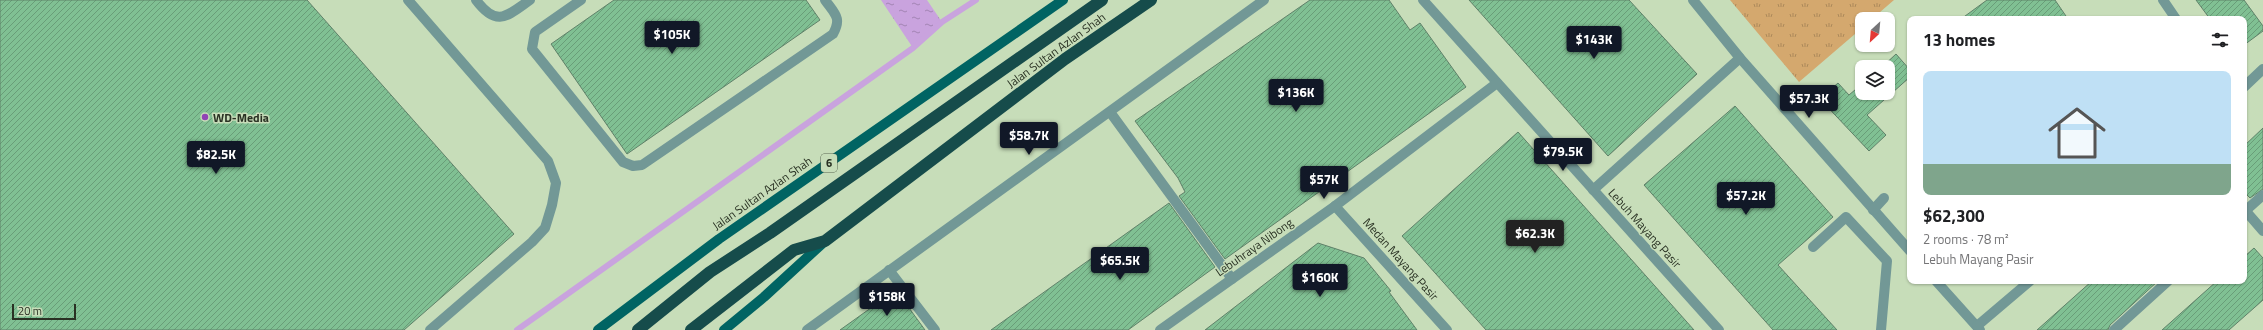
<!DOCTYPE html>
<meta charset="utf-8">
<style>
:root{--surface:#fff;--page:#f2f2f2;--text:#202124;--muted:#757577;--line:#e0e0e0;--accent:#111827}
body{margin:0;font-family:"Titillium Web",sans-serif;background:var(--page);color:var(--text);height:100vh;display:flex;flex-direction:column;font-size:15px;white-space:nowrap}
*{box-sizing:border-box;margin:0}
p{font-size:13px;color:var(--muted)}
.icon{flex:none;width:22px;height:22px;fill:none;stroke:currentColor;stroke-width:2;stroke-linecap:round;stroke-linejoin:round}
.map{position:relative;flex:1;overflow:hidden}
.details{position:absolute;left:1907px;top:16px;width:340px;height:268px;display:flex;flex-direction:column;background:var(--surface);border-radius:8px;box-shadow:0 1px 3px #0004}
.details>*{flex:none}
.needle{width:26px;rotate:206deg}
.fabs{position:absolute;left:1855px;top:12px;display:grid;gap:8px}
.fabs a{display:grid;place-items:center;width:40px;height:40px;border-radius:8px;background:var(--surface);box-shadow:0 1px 3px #0004;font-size:20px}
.scale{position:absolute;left:12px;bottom:10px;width:64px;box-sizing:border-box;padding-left:4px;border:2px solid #293123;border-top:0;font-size:11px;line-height:14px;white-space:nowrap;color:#293123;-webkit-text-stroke:3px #c7ddb9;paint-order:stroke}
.price{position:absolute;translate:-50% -34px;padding:0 9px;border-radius:4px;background:var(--accent);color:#fff;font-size:13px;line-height:26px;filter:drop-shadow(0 1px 2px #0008)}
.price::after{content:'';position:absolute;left:50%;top:24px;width:12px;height:9px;margin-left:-6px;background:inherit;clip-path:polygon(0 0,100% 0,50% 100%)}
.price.selected{background:#222;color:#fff}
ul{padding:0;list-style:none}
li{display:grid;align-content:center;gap:8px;height:212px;padding:0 16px}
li+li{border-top:1px solid var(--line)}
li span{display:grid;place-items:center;height:124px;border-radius:8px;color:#555}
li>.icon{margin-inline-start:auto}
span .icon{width:72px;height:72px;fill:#fffc;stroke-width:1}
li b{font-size:17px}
h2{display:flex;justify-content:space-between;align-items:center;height:48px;padding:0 16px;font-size:17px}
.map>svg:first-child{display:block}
.grass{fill:url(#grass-tufts)}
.water{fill:url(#water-ripples)}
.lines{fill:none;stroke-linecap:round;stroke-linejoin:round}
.stream{stroke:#c9a3de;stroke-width:6}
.building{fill:url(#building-hatch);stroke:#5f8169}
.minor{stroke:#729896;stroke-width:10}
.major{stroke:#006463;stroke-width:10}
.highway{stroke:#164c4b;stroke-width:12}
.poi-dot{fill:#9144b5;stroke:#c7ddb9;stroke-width:1.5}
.labels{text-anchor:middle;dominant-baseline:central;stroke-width:3;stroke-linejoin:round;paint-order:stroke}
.shield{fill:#c7ddb9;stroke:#586550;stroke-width:1}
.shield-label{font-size:11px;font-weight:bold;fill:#293123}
.street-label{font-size:12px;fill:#293123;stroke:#c7ddb9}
.poi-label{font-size:12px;font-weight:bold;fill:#293123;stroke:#c7ddb9;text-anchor:start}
</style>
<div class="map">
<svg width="2263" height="330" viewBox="0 0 2263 330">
<defs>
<pattern id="grass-tufts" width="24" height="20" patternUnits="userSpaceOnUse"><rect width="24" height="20" fill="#d4a86e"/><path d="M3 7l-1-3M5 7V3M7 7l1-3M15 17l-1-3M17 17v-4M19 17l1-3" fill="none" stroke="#ac895a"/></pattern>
<pattern id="water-ripples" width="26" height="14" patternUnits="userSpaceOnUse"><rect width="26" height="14" fill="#c9a3de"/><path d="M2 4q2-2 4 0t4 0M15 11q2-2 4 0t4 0" fill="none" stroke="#a385b4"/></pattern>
<pattern id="building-hatch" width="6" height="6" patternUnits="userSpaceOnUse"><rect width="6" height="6" fill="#80c093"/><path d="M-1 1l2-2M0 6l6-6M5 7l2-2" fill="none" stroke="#699d78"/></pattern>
</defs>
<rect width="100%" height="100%" fill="#c7ddb9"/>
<path class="grass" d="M 1730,0 L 1894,0 L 1872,19 L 1862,19 L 1862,28 L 1799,82 Z"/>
<path class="water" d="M 881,0 L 927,0 L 942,22 L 913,48 Z"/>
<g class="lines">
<path class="stream" d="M 517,330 L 913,48 L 942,22 L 976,0"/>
</g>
<g class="building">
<path d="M 0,0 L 307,0 L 514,234 L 404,330 L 0,330 Z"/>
<path d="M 614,0 L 806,0 L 820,20 L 627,154 L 551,44 Z"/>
<path d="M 1310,0 L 1389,0 L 1410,30 L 1420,23 L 1466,87 L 1225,259 L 1179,196 L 1185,192 L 1178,178 L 1135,121 Z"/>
<path d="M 1469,0 L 1629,0 L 1697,74 L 1608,156 Z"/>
<path d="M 1987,0 L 2055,0 L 2068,19 L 1961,19 Z"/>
<path d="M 2196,0 L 2244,0 L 2263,26 L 2263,31 L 2244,45 L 2244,19 L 2210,19 Z"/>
<path d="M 1896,54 L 1910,70 L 1910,77 L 1867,115 L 1886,135 L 1869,151 L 1820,99 L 1838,83 L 1849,95 L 1862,84 L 1862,93 L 1888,93 L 1888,67 L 1882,67 Z"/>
<path d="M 1735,106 L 1833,217 L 1778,265 L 1837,330 L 1773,330 L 1644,185 Z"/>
<path d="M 2263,128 L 2263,189 L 2250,198 L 2244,192 L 2244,146 Z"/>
<path d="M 1518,132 L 1694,330 L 1486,330 L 1402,236 Z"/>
<path d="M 1169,203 L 1215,267 L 1128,330 L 991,330 Z"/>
<path d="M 1318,243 L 1364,258 L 1391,291 L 1389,292 L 1417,330 L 1205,330 Z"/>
<path d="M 2254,248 L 2263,258 L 2263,300 L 2229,330 L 2162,330 L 2217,281 L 2244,281 L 2244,257 Z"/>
<path d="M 2092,281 L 2158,281 L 2110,325 L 2108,330 L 2037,330 Z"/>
<path d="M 896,290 L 925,330 L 840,330 Z"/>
</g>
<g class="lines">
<g class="minor">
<path d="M 408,0 L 548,161 L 556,183 L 552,205 L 545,228 L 532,242 L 430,330"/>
<path d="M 476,0 C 497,28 507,16 530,0"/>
<path d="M 581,0 L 535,32 L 532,49 L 623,162 L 633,166 L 642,165 L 833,34 C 842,18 835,14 825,0"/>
<path d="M 1423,0 L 1719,330"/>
<path d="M 1693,0 L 1740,58 L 1910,251"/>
<path d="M 2163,0 L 2176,19"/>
<path d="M 2244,87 L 2263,69"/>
<path d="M 1110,112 L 1232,279"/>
<path d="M 1593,190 L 1740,58"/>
<path d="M 1335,206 L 1447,330"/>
<path d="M 2244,209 L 2263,231"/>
<path d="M 1873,210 L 1884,198"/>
<path d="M 2244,212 L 2263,195"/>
<path d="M 1813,247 L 1846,217 L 1887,261 L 1881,330"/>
<path d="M 889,270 L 935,330"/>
<path d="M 1936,281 L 1980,330"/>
<path d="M 1977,326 L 2030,281"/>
<path d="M 807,330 L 1264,0"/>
<path d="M 1160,330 L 1335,206 L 1497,83"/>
<path d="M 2114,330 L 2168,281"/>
</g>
<g class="major">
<path d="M 598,330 L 719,239 L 1063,0"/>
<path d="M 724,330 L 764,297 L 825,241"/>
</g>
<g class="highway">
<path d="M 638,330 L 710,272 L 770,233 L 1102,0"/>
<path d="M 691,330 L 794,250 L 825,241 L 1065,59 L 1151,0"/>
</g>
</g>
<circle class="poi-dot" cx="205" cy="117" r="4"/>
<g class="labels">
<rect class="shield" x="821" y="154" width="16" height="18" rx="3"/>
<g class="shield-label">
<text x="829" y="163">6</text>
</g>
<g class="street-label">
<text transform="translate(1056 50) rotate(-36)">Jalan Sultan Azlan Shah</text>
<text transform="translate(762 193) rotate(-35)">Jalan Sultan Azlan Shah</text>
<text transform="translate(1645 228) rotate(48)">Lebuh Mayang Pasir</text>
<text transform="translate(1254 247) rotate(-35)">Lebuhraya Nibong</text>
<text transform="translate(1401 259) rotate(48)">Medan Mayang Pasir</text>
</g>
<g class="poi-label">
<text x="213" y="117">WD-Media</text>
</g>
</g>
</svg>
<div class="fabs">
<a><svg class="needle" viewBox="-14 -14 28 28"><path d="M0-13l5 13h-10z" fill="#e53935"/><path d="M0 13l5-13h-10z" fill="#757577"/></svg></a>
<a><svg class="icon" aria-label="layers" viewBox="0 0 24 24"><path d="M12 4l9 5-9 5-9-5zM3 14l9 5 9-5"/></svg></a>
</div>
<div class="scale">20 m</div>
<b class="price" style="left:672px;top:55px">$105K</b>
<b class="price" style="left:1594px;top:60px">$143K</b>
<b class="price" style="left:1296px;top:113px">$136K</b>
<b class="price" style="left:1809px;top:119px">$57.3K</b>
<b class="price" style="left:1029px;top:156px">$58.7K</b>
<b class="price" style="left:1563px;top:172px">$79.5K</b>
<b class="price" style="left:216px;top:175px">$82.5K</b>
<b class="price" style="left:1324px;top:200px">$57K</b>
<b class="price" style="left:1746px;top:216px">$57.2K</b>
<b class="price selected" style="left:1535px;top:254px">$62.3K</b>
<b class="price" style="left:1120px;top:281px">$65.5K</b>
<b class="price" style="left:1320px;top:298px">$160K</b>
<b class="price" style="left:887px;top:317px">$158K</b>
<section class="details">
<h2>13 homes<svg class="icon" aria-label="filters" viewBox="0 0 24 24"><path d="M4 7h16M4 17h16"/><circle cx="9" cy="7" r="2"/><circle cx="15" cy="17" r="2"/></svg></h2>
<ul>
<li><span style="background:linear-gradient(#bfe0f5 75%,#7fa58c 0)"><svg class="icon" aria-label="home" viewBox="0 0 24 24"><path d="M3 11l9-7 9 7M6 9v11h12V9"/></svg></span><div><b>$62,300</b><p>2 rooms · 78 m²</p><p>Lebuh Mayang Pasir</p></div></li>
</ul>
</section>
</div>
